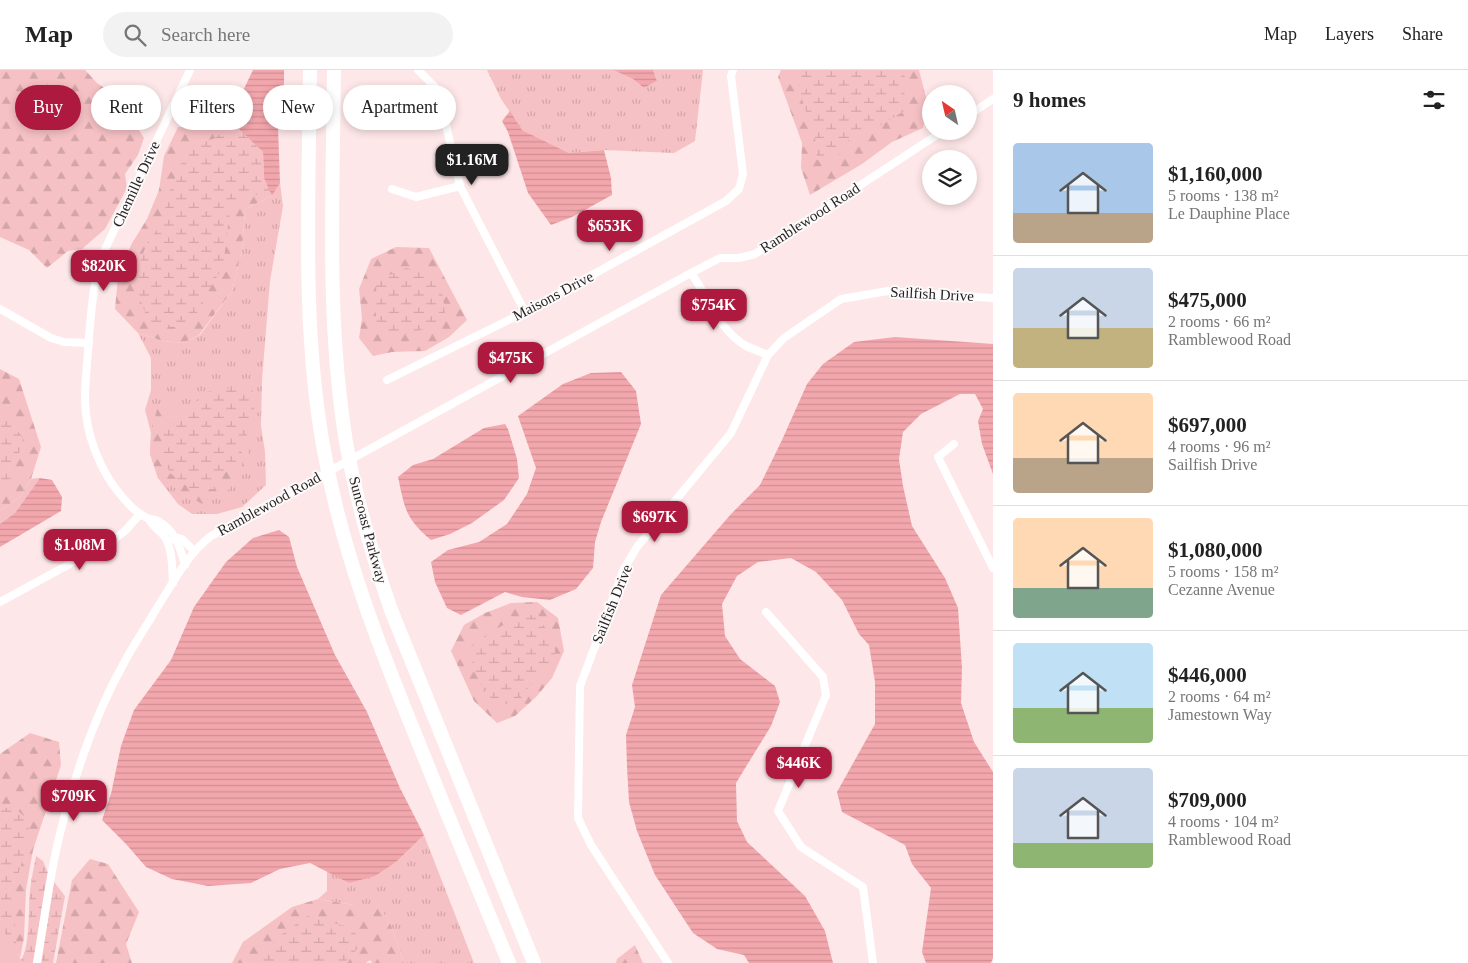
<!DOCTYPE html>
<meta charset="utf-8">
<style>
:root{--surface:#fff;--page:#f2f2f2;--text:#222;--muted:#767676;--line:#e0e0e0;--accent:#ad193f}
body{margin:0;font-family:"Times New Roman",serif;background:var(--page);color:var(--text);height:100vh;display:flex;flex-direction:column;font-size:19px;white-space:nowrap}
*{box-sizing:border-box;margin:0}
p{font-size:16px;color:var(--muted)}
.icon{flex:none;width:28px;height:28px;fill:none;stroke:currentColor;stroke-width:2;stroke-linecap:round;stroke-linejoin:round}
.map{position:relative;flex:1;overflow:hidden}
.drawer{display:flex;flex-direction:column;background:var(--surface);width:475px}
.drawer>*{flex:none}
.banner{position:absolute;left:15px;top:15px;width:475px;height:45px;display:flex;gap:10px}
.needle{width:32px;rotate:326deg}
.buttons{position:absolute;left:922px;top:15px;display:grid;gap:10px}
.buttons a{display:grid;place-items:center;width:55px;height:55px;border-radius:50%;background:var(--surface);box-shadow:0 2px 8px #0003;font-size:25px}
.price{position:absolute;translate:-50% -42px;padding:0 11px;border-radius:10px;background:var(--accent);color:#fff;font-size:16px;line-height:32px;filter:drop-shadow(0 1px 2px #0008)}
.price::after{content:'';position:absolute;left:50%;top:30px;width:15px;height:11px;margin-left:-8px;background:inherit;clip-path:polygon(0 0,100% 0,50% 100%)}
.price.current{background:#222;color:#fff}
ul{padding:0;list-style:none}
li{display:flex;align-items:center;gap:15px;height:125px;padding:0 20px}
li+li{border-top:1px solid var(--line)}
li span{display:grid;place-items:center;flex:none;width:140px;height:100px;border-radius:5px;color:#555}
li>.icon{margin-inline-start:auto}
span .icon{width:60px;height:60px;fill:#fffc;stroke-width:1}
li b{font-size:21px}
h2{display:flex;justify-content:space-between;align-items:center;height:60px;padding:0 20px;font-size:21px}
.chip{padding:0 18px;border-radius:22px;background:var(--surface);box-shadow:0 2px 8px #0003;font-size:18px;line-height:45px}
.chip.current{background:var(--accent);color:#fff}
header{display:flex;align-items:center;gap:30px;box-sizing:border-box;height:70px;padding:0 25px;background:var(--surface);border-bottom:1px solid var(--line)}
header strong{font-size:24px}
nav{display:flex;gap:28px;margin-inline-start:auto;font-size:18px}
.search{width:350px;height:45px;background:var(--page);display:flex;align-items:center;gap:12px;box-sizing:border-box;padding:0 18px;border-radius:28px;color:var(--muted);font-size:19px}
main{display:flex;flex:1;min-height:0}
.map>svg:first-child{display:block}
.grass{fill:url(#grass-tufts)}
.forest{fill:url(#forest-firs)}
.wetland{fill:url(#wetland-marsh)}
.green{fill:#f6c1c4}
.water{fill:url(#water-rules)}
.lines{fill:none;stroke-linecap:round;stroke-linejoin:round}
.street{stroke:#fff;stroke-width:8}
.highway{stroke:#fff;stroke-width:14}
.labels{text-anchor:middle;dominant-baseline:central;stroke-width:4;stroke-linejoin:round;paint-order:stroke}
.street-label{font-size:15px;fill:#271d1e;stroke:#fbfbfb}
</style>
<header>
<strong>Map</strong>
<div class="search"><svg class="icon" aria-label="search" viewBox="0 0 24 24"><circle cx="10" cy="10" r="6"/><path d="M15 15l6 6"/></svg>Search here</div>
<nav><a>Map</a><a>Layers</a><a>Share</a></nav>
</header>
<main>
<div class="map">
<svg width="993" height="893" viewBox="0 0 993 893">
<defs>
<pattern id="grass-tufts" width="24" height="20" patternUnits="userSpaceOnUse" patternTransform="scale(1.25)"><rect width="24" height="20" fill="#f6c1c4"/><path d="M3 7l-1-3M5 7V3M7 7l1-3M15 17l-1-3M17 17v-4M19 17l1-3" fill="none" stroke="#d3a5a8"/></pattern>
<pattern id="forest-firs" width="22" height="20" patternUnits="userSpaceOnUse" patternTransform="scale(1.25)"><rect width="22" height="20" fill="#f6c1c4"/><path d="M5 1l3.5 6h-7zM16 11l3.5 6h-7z" fill="#d3a5a8"/></pattern>
<pattern id="wetland-marsh" width="20" height="14" patternUnits="userSpaceOnUse" patternTransform="scale(1.25)"><rect width="20" height="14" fill="#f6c1c4"/><path d="M1 5h8M5 5V1M11 12h8M15 12V8" fill="none" stroke="#d3a5a8"/></pattern>
<pattern id="water-rules" width="6" height="5" patternUnits="userSpaceOnUse" patternTransform="scale(1.25)"><rect width="6" height="5" fill="#f2a7ad"/><path d="M0 2.5h6" fill="none" stroke="#d08f94"/></pattern>
</defs>
<rect width="100%" height="100%" fill="#fee7e8"/>
<g class="grass">
<path d="M 487,0 L 613,0 L 633,9 L 644,18 L 657,11 L 653,0 L 703,0 L 695,71 L 674,83 L 604,80 L 569,83 L 522,60 L 501,29 Z"/>
<path d="M 280,113 L 283,136 L 270,211 L 262,310 L 261,356 L 265,382 L 266,415 L 242,437 L 217,444 L 192,444 L 178,434 L 158,408 L 150,384 L 151,363 L 145,340 L 151,320 L 151,288 L 138,263 L 163,271 L 183,273 L 200,265 L 232,221 L 242,180 L 245,139 L 272,126 Z"/>
<path d="M 40,408 L 15,443 L 0,454 L 0,441 L 20,427 L 31,409 Z"/>
<path d="M 424,765 L 474,893 L 404,893 L 391,855 L 378,835 L 354,835 L 318,829 L 327,821 L 327,800 L 349,813 L 396,792 Z"/>
</g>
<g class="forest">
<path d="M 0,0 L 85,0 L 97,13 L 119,28 L 144,68 L 138,85 L 125,104 L 127,118 L 105,159 L 82,179 L 68,181 L 47,198 L 29,180 L 0,167 Z"/>
<path d="M 781,0 L 919,0 L 928,35 L 923,58 L 892,72 L 862,94 L 810,125 L 801,98 L 802,73 L 778,7 Z"/>
<path d="M 234,54 L 255,73 L 264,108 L 272,126 L 245,139 L 242,180 L 232,221 L 199,265 L 183,273 L 163,271 L 138,263 L 115,239 L 118,207 L 131,175 L 147,149 L 159,120 L 164,86 L 178,57 L 200,58 Z"/>
<path d="M 396,177 L 429,178 L 467,250 L 449,267 L 425,281 L 392,282 L 373,286 L 359,268 L 362,248 L 359,219 L 371,189 Z"/>
<path d="M 0,299 L 19,309 L 41,377 L 31,409 L 20,427 L 0,441 Z"/>
<path d="M 157,339 L 181,341 L 211,340 L 245,353 L 250,368 L 247,400 L 228,420 L 202,434 L 158,408 L 150,384 L 151,363 Z"/>
<path d="M 537,532 L 558,548 L 564,581 L 552,608 L 536,627 L 515,646 L 497,653 L 474,631 L 451,581 L 464,555 L 485,543 L 511,533 Z"/>
<path d="M 30,663 L 59,672 L 61,695 L 33,780 L 26,820 L 24,868 L 20,888 L 0,855 L 0,684 Z"/>
<path d="M 90,789 L 108,794 L 139,842 L 126,874 L 132,893 L 56,893 L 72,810 Z"/>
<path d="M 318,829 L 354,835 L 378,834 L 391,855 L 404,893 L 372,893 L 370,890 L 366,893 L 232,893 L 243,872 L 292,837 Z"/>
<path d="M 635,875 L 643,893 L 616,893 L 617,889 Z"/>
</g>
<g class="wetland">
<path d="M 801,0 L 903,0 L 905,7 L 904,41 L 878,57 L 853,63 L 838,87 L 817,90 L 815,67 L 798,18 Z"/>
<path d="M 234,54 L 263,82 L 264,108 L 272,126 L 244,124 L 230,140 L 223,197 L 203,229 L 195,247 L 174,257 L 150,256 L 140,229 L 136,202 L 147,173 L 162,153 L 168,124 L 190,74 L 213,69 Z"/>
<path d="M 406,198 L 426,202 L 442,220 L 445,242 L 437,255 L 408,264 L 391,264 L 377,258 L 375,235 L 377,210 Z"/>
<path d="M 252,315 L 255,347 L 242,375 L 242,397 L 220,404 L 214,419 L 192,420 L 170,403 L 161,381 L 163,359 L 206,322 Z"/>
<path d="M 0,341 L 7,343 L 23,369 L 12,407 L 0,416 Z"/>
<path d="M 536,544 L 554,571 L 556,592 L 537,606 L 519,631 L 496,636 L 481,614 L 467,579 C 491,561 507,550 536,544 Z"/>
<path d="M 14,737 L 29,751 L 28,771 L 13,823 L 17,884 L 14,893 L 0,893 L 0,739 Z"/>
<path d="M 36,786 L 43,791 L 48,803 L 33,893 L 18,893 C 31,884 28,837 30,821 C 31,809 34,797 36,786 Z"/>
<path d="M 54,812 L 65,826 L 53,893 L 41,893 Z"/>
<path d="M 307,846 L 349,857 L 364,872 L 344,893 L 256,893 L 278,867 Z"/>
</g>
<path class="green" d="M 0,855 L 23,893 L 0,893 Z"/>
<g class="water">
<path d="M 253,0 L 284,0 L 284,35 L 278,57 L 280,113 L 272,126 L 264,108 L 263,82 L 234,54 L 240,27 Z"/>
<path d="M 613,0 L 653,0 L 657,11 L 644,18 L 633,9 Z"/>
<path d="M 510,41 L 522,60 L 569,83 L 604,80 L 611,108 L 612,125 L 572,147 L 551,155 L 528,123 L 508,62 L 502,51 Z"/>
<path d="M 895,267 L 993,274 L 993,404 L 982,374 L 978,351 L 983,339 L 975,324 L 960,324 L 921,344 L 903,362 L 899,389 L 903,416 L 912,456 L 945,508 L 958,538 L 962,598 L 961,633 L 974,672 L 993,702 L 993,888 L 991,893 L 926,893 L 922,882 L 931,818 L 912,794 L 905,775 L 842,742 L 837,722 L 875,654 L 875,612 L 869,575 L 859,564 L 842,530 L 816,502 L 791,488 L 758,492 L 737,506 L 722,534 L 725,566 L 740,589 L 775,616 L 780,632 L 771,656 L 736,713 L 737,751 L 747,772 L 805,826 L 825,861 L 833,893 L 749,893 L 744,885 L 717,879 L 693,863 L 655,805 L 637,761 L 629,732 L 627,697 L 626,665 L 635,637 L 632,615 L 661,525 L 731,444 L 760,415 L 782,370 L 807,314 L 823,294 L 854,272 Z"/>
<path d="M 621,302 L 636,321 L 641,354 L 601,452 L 595,472 L 593,498 L 576,519 L 550,530 L 522,527 L 505,522 L 461,545 L 447,538 L 435,512 L 431,492 L 448,480 L 479,472 L 507,454 L 527,424 L 536,398 L 518,346 L 563,314 L 591,303 Z"/>
<path d="M 505,354 L 508,359 L 517,389 L 519,408 L 504,430 L 472,453 L 450,464 L 431,470 C 405,448 405,439 398,407 L 413,395 L 433,389 L 484,358 Z"/>
<path d="M 40,408 L 52,410 L 62,427 L 61,441 L 0,477 L 0,454 L 15,443 Z"/>
<path d="M 279,460 L 289,467 L 297,497 L 335,585 L 367,642 L 400,718 L 424,765 L 396,792 L 375,806 L 349,813 L 310,793 L 280,799 L 251,813 L 208,816 L 172,809 L 146,797 L 126,774 L 102,750 L 111,724 L 121,676 L 134,640 L 171,590 L 194,537 L 226,492 L 253,468 Z"/>
</g>
<g class="lines">
<g class="street">
<path d="M 418,0 L 438,20 L 460,116 L 525,242"/>
<path d="M 969,45 L 993,29"/>
<path d="M 392,119 L 416,127 L 460,116"/>
<path d="M 691,203 C 708,226 719,261 746,276 C 753,279 761,282 768,285"/>
<path d="M 0,239 L 51,268 L 64,272 L 89,273"/>
<path d="M 387,310 L 525,242 L 726,131 L 739,119 L 743,104 L 731,6 L 733,0"/>
<path d="M 954,374 L 938,387 L 993,498"/>
<path d="M 149,449 C 153,458 159,459 164,466 C 173,479 172,498 173,513"/>
<path d="M 173,469 L 175,467 L 182,469 L 194,481"/>
<path d="M 185,495 C 180,477 175,460 158,451 C 155,449 151,450 147,448 C 139,444 130,436 124,429 C 100,402 85,364 85,328 C 85,308 88,287 89,267 C 91,242 93,217 99,192 L 190,0"/>
<path d="M 0,532 L 110,472 L 125,461 L 140,444"/>
<path d="M 766,542 L 823,607 L 826,625 L 778,741 L 801,777 L 863,817 L 873,893"/>
<path d="M 37,893 C 45,845 51,795 64,748 C 78,695 97,641 124,593 C 133,575 145,559 155,541 C 172,515 186,485 211,466 L 691,203 L 720,188 L 739,188 L 755,184 L 943,61"/>
<path d="M 668,893 L 591,775 L 578,748 L 580,616 L 624,499 L 637,477 L 731,363 L 768,285 L 784,268 L 841,229 L 888,221 L 993,228"/>
</g>
<g class="highway">
<path d="M 310,0 C 309,126 301,262 325,386 C 343,484 379,576 417,669 C 447,744 478,818 509,893"/>
<path d="M 334,0 C 333,124 326,249 346,372 C 356,429 372,485 391,540 L 534,893"/>
</g>
</g>
<g class="labels">
<g class="street-label">
<text transform="translate(136 114) rotate(-65)">Chemille Drive</text>
<text transform="translate(810 148) rotate(-33)">Ramblewood Road</text>
<text transform="translate(932 224) rotate(3)">Sailfish Drive</text>
<text transform="translate(553 226) rotate(-28)">Maisons Drive</text>
<text transform="translate(269 434) rotate(-29)">Ramblewood Road</text>
<text transform="translate(368 460) rotate(75)">Suncoast Parkway</text>
<text transform="translate(612 534) rotate(-68)">Sailfish Drive</text>
</g>
</g>
</svg>
<div class="buttons">
<a><svg class="needle" viewBox="-14 -14 28 28"><path d="M0-13l5 13h-10z" fill="#e53935"/><path d="M0 13l5-13h-10z" fill="#767676"/></svg></a>
<a><svg class="icon" aria-label="layers" viewBox="0 0 24 24"><path d="M12 4l9 5-9 5-9-5zM3 14l9 5 9-5"/></svg></a>
</div>
<b class="price current" style="left:472px;top:116px">$1.16M</b>
<b class="price" style="left:610px;top:182px">$653K</b>
<b class="price" style="left:104px;top:222px">$820K</b>
<b class="price" style="left:714px;top:261px">$754K</b>
<b class="price" style="left:511px;top:314px">$475K</b>
<b class="price" style="left:655px;top:473px">$697K</b>
<b class="price" style="left:80px;top:501px">$1.08M</b>
<b class="price" style="left:799px;top:719px">$446K</b>
<b class="price" style="left:74px;top:752px">$709K</b>
<div class="banner">
<a class="chip current">Buy</a>
<a class="chip">Rent</a>
<a class="chip">Filters</a>
<a class="chip">New</a>
<a class="chip">Apartment</a>
</div>
</div>
<section class="drawer">
<h2>9 homes<svg class="icon" aria-label="filters" viewBox="0 0 24 24"><path d="M4 7h16M4 17h16"/><circle cx="9" cy="7" r="2"/><circle cx="15" cy="17" r="2"/></svg></h2>
<ul>
<li><span style="background:linear-gradient(#a9c7e8 70%,#b9a48a 0)"><svg class="icon" aria-label="home" viewBox="0 0 24 24"><path d="M3 11l9-7 9 7M6 9v11h12V9"/></svg></span><div><b>$1,160,000</b><p>5 rooms · 138 m²</p><p>Le Dauphine Place</p></div></li>
<li><span style="background:linear-gradient(#c9d6e8 60%,#c2b280 0)"><svg class="icon" aria-label="home" viewBox="0 0 24 24"><path d="M3 11l9-7 9 7M6 9v11h12V9"/></svg></span><div><b>$475,000</b><p>2 rooms · 66 m²</p><p>Ramblewood Road</p></div></li>
<li><span style="background:linear-gradient(#ffd9b3 65%,#b9a48a 0)"><svg class="icon" aria-label="home" viewBox="0 0 24 24"><path d="M3 11l9-7 9 7M6 9v11h12V9"/></svg></span><div><b>$697,000</b><p>4 rooms · 96 m²</p><p>Sailfish Drive</p></div></li>
<li><span style="background:linear-gradient(#ffd9b3 70%,#7fa58c 0)"><svg class="icon" aria-label="home" viewBox="0 0 24 24"><path d="M3 11l9-7 9 7M6 9v11h12V9"/></svg></span><div><b>$1,080,000</b><p>5 rooms · 158 m²</p><p>Cezanne Avenue</p></div></li>
<li><span style="background:linear-gradient(#bfe0f5 65%,#8fb573 0)"><svg class="icon" aria-label="home" viewBox="0 0 24 24"><path d="M3 11l9-7 9 7M6 9v11h12V9"/></svg></span><div><b>$446,000</b><p>2 rooms · 64 m²</p><p>Jamestown Way</p></div></li>
<li><span style="background:linear-gradient(#c9d6e8 75%,#8fb573 0)"><svg class="icon" aria-label="home" viewBox="0 0 24 24"><path d="M3 11l9-7 9 7M6 9v11h12V9"/></svg></span><div><b>$709,000</b><p>4 rooms · 104 m²</p><p>Ramblewood Road</p></div></li>
</ul>
</section>
</main>
